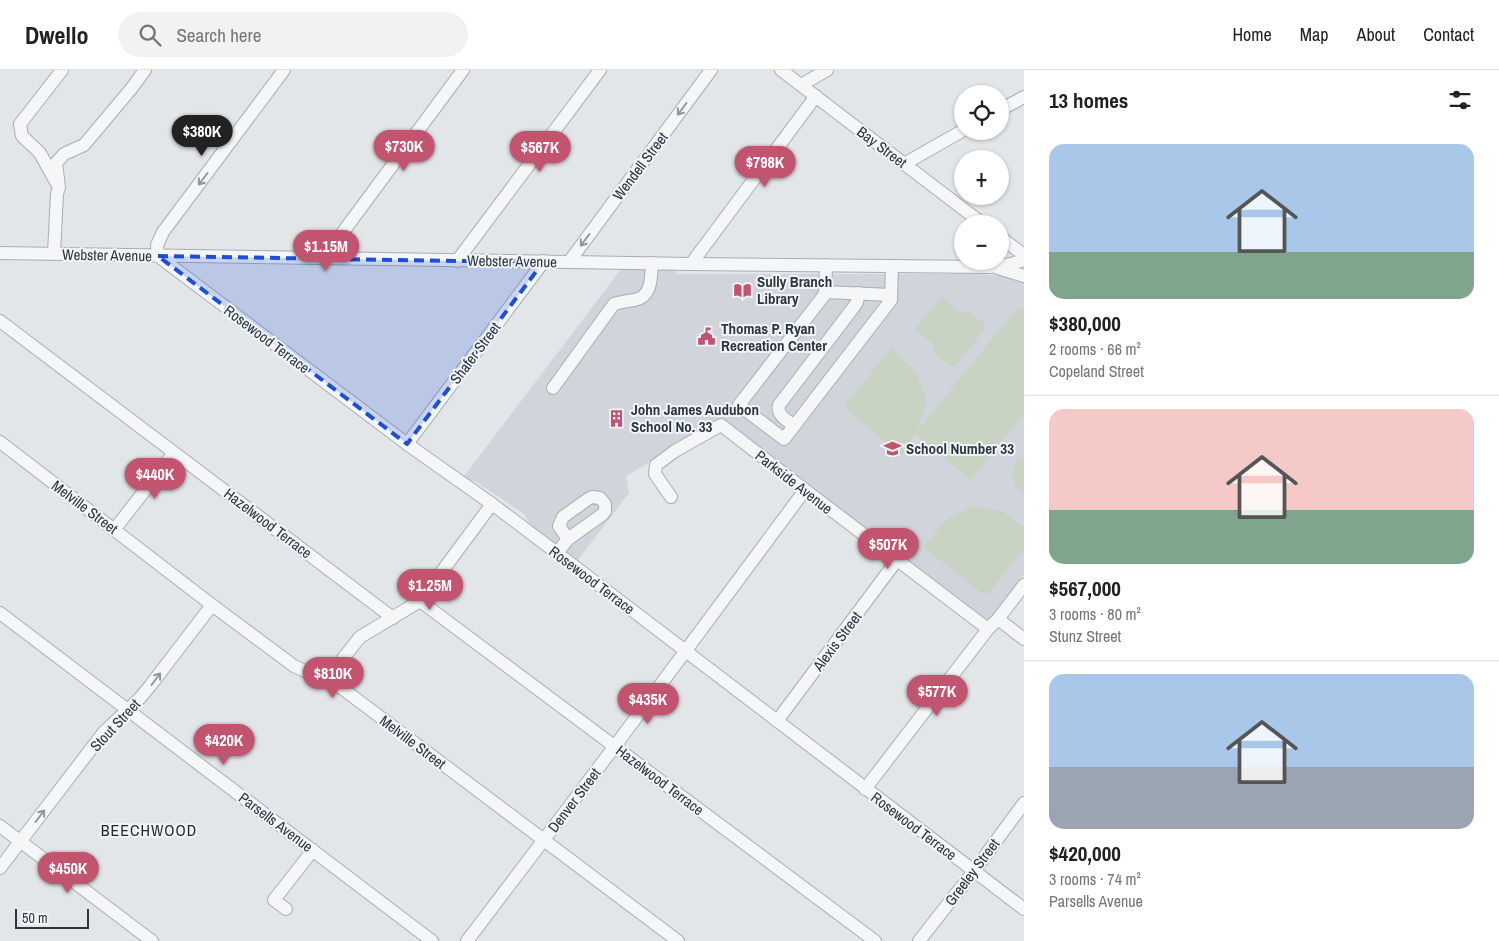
<!DOCTYPE html>
<meta charset="utf-8">
<style>
:root{--surface:#fff;--page:#f2f2f2;--text:#202124;--muted:#757577;--line:#e0e0e0;--accent:#c2546f}
body{margin:0;font-family:"Archivo Narrow",sans-serif;background:var(--page);color:var(--text);height:100vh;display:flex;flex-direction:column;font-size:19px;white-space:nowrap}
*{box-sizing:border-box;margin:0}
p{font-size:16px;color:var(--muted)}
.icon{flex:none;width:28px;height:28px;fill:none;stroke:currentColor;stroke-width:2;stroke-linecap:round;stroke-linejoin:round}
.map{position:relative;flex:1;overflow:hidden}
.sheet{display:flex;flex-direction:column;background:var(--surface);width:475px}
.sheet>*{flex:none}
.fabs{position:absolute;left:954px;top:15px;display:grid;gap:10px}
.fabs a{display:grid;place-items:center;width:55px;height:55px;border-radius:50%;background:var(--surface);box-shadow:0 1px 4px #0004;font-size:25px}
.scale{position:absolute;left:15px;bottom:12px;width:74px;box-sizing:border-box;padding-left:5px;border:2px solid #2c3540;border-top:0;font-size:14px;line-height:18px;white-space:nowrap;color:#2c3540;-webkit-text-stroke:4px #f2f5f7;paint-order:stroke}
.price{position:absolute;translate:-50% -42px;padding:0 11px;border-radius:18px;background:var(--accent);color:#fff;font-size:16px;line-height:32px;filter:drop-shadow(0 1px 2px #0008)}
.price::after{content:'';position:absolute;left:50%;top:30px;width:15px;height:11px;margin-left:-8px;background:inherit;clip-path:polygon(0 0,100% 0,50% 100%)}
.price.active{background:#222;color:#fff}
ul{padding:0;list-style:none}
li{display:grid;align-content:center;gap:10px;height:265px;padding:0 25px}
li+li{border-top:1px solid var(--line)}
li span{display:grid;place-items:center;height:155px;border-radius:15px;color:#555}
li>.icon{margin-inline-start:auto}
span .icon{width:90px;height:90px;fill:#fffc;stroke-width:1}
li b{font-size:21px}
h2{display:flex;justify-content:space-between;align-items:center;height:60px;padding:0 25px;font-size:21px}
header{display:flex;align-items:center;gap:30px;box-sizing:border-box;height:70px;padding:0 25px;background:var(--surface);border-bottom:1px solid var(--line)}
header strong{font-size:24px}
nav{display:flex;gap:28px;margin-inline-start:auto;font-size:18px}
.search{width:350px;height:45px;background:var(--page);display:flex;align-items:center;gap:12px;box-sizing:border-box;padding:0 18px;border-radius:28px;color:var(--muted);font-size:19px}
main{display:flex;flex:1;min-height:0}
.map>svg:first-child{display:block}
.built{fill:#d1d5db}
.green{fill:#c9d3c4}
.lines{fill:none;stroke-linecap:round;stroke-linejoin:round}
.minor-casing{stroke:#a8adb3;stroke-width:14}
.minor{stroke:#f5f6f8;stroke-width:12}
.oneway{stroke:#90969c}
.marked{fill:#1d4ed8;fill-opacity:0.2;stroke:#1d4ed8;stroke-width:4;stroke-dasharray:10 6;stroke-linejoin:round}
.labels{text-anchor:middle;dominant-baseline:central;stroke-width:4;stroke-linejoin:round;paint-order:stroke}
.street-label{font-size:15px;fill:#2c3540;stroke:#f2f5f7}
.poi-label{font-size:15px;font-weight:bold;fill:#2c3540;stroke:#f2f5f7;text-anchor:start}
.neighbourhood-label{font-size:16px;letter-spacing:1px;fill:#1e2631;stroke:#f2f5f7}
</style>
<header>
<strong>Dwello</strong>
<div class="search"><svg class="icon" aria-label="search" viewBox="0 0 24 24"><circle cx="10" cy="10" r="6"/><path d="M15 15l6 6"/></svg>Search here</div>
<nav><a>Home</a><a>Map</a><a>About</a><a>Contact</a></nav>
</header>
<main>
<div class="map">
<svg width="1024" height="871" viewBox="0 0 1024 871">
<rect width="100%" height="100%" fill="#e3e6e9"/>
<path class="built" d="M 621,199 L 673,200 L 678,204 L 974,204 L 1003,206 L 1024,211 L 1024,505 L 994,545 L 988,549 L 983,548 L 723,350 L 626,406 L 629,423 L 577,491 L 530,455 L 524,444 L 475,411 L 462,409 Z"/>
<g class="green">
<path d="M 941,227 L 962,244 L 964,242 L 968,241 L 985,254 L 985,259 L 955,296 L 950,296 L 934,283 L 933,279 L 935,276 L 915,259 Z"/>
<path d="M 1018,237 L 1024,241 L 1024,345 L 971,410 L 915,364 L 902,386 L 846,339 L 845,335 L 892,277 L 916,302 L 927,331 L 916,362 Z"/>
<path d="M 1021,387 L 1024,388 L 1024,424 L 1023,421 L 1017,419 L 1011,404 L 1017,389 Z"/>
<path d="M 973,436 L 1002,441 L 1024,457 L 1024,479 L 988,524 L 983,524 L 923,477 L 947,449 Z"/>
</g>
<g class="lines">
<defs>
<g id="minor">
<path d="M 284,0 L 163,162 L 157,175 L 158,186 L 407,374 L 492,434 L 557,483 L 1024,839"/>
<path d="M 781,0 L 983,154"/>
<path d="M 801,15 L 827,0"/>
<path d="M 1000,40 L 1024,27"/>
<path d="M 904,94 L 962,61"/>
<path d="M 56,112 L 40,83 L 22,66 L 20,54 L 62,0"/>
<path d="M 1000,167 L 1024,185"/>
<path d="M 0,183 L 691,194 L 990,197 L 1011,194 L 1024,190"/>
<path d="M 54,183 L 57,124 L 59,117 L 56,93 L 64,84 L 84,75 L 131,19 L 145,0"/>
<path d="M 323,189 L 463,0"/>
<path d="M 457,191 L 600,0"/>
<path d="M 569,192 L 711,0"/>
<path d="M 691,194 L 816,26"/>
<path d="M 826,195 L 825,224 L 739,335 L 784,369 L 891,230 L 892,196"/>
<path d="M 998,198 L 1024,206"/>
<path d="M 825,222 L 891,225"/>
<path d="M 0,251 L 393,548"/>
<path d="M 553,318 L 614,234 C 621,232 627,231 634,230 C 652,227 651,208 652,193"/>
<path d="M 794,356 C 787,350 776,345 779,335 L 853,238 L 857,232 L 859,223"/>
<path d="M 0,372 L 212,535 L 294,596 L 335,615 L 343,619 L 678,871"/>
<path d="M 407,374 L 544,191"/>
<path d="M 671,427 L 655,404 L 656,395 L 675,381 L 721,355 L 805,420 L 988,559"/>
<path d="M 114,460 L 174,383"/>
<path d="M 557,483 L 568,469 L 603,444 L 605,441 L 605,434 L 600,428 L 592,427 L 588,429 L 563,447 L 559,456 L 568,469"/>
<path d="M 420,531 L 875,871"/>
<path d="M 0,543 L 432,871"/>
<path d="M 998,549 L 1024,569"/>
<path d="M 326,610 L 360,567 L 420,531 L 492,434"/>
<path d="M 777,651 L 897,490"/>
<path d="M 865,719 L 988,559 L 998,549 L 1024,515"/>
<path d="M 0,756 L 152,871"/>
<path d="M 0,798 L 104,662 L 140,628 L 150,616 L 212,535"/>
<path d="M 286,839 L 274,830 L 313,780"/>
<path d="M 467,871 L 615,676 L 805,420"/>
<path d="M 919,871 L 974,801 L 1024,733"/>
</g>
</defs>
<use href="#minor" class="minor-casing"/>
<use href="#minor" class="minor"/>
</g>
<defs><path id="oneway-shaft" d="M-6 0H5M1.5-3L5.5 0L1.5 3" fill="none" stroke-width="1.6" stroke-linecap="round" stroke-linejoin="round" transform="scale(1.25)"/></defs>
<g class="oneway">
<use href="#oneway-shaft" transform="translate(682 39) rotate(127)"/>
<use href="#oneway-shaft" transform="translate(203 109) rotate(127)"/>
<use href="#oneway-shaft" transform="translate(585 170) rotate(127)"/>
<use href="#oneway-shaft" transform="translate(156 609) rotate(-53)"/>
<use href="#oneway-shaft" transform="translate(40 746) rotate(-53)"/>
</g>
<path class="marked" d="M 158,186 L 457,191 L 544,191 L 407,374 Z"/>
<defs>
<symbol id="library-bare" viewBox="-9 -9 18 18"><path d="M-6-4Q-3-5.5-.7-3.5V5Q-3 3-6 4ZM6-4Q3-5.5 .7-3.5V5Q3 3 6 4Z" fill="#c2546f" stroke="#f2f5f7" stroke-width="2.5" paint-order="stroke"/></symbol>
<symbol id="civic-bare" viewBox="-9 -9 18 18"><path d="M-.6-6.5H3V-4.5H.6V-3L4-1V1h2V6H-6V1h2V-1L-.6-3ZM-1.2 2.5V6h2.4V2.5Z" fill="#c2546f" stroke="#f2f5f7" stroke-width="2.5" paint-order="stroke"/></symbol>
<symbol id="building-bare" viewBox="-9 -9 18 18"><path d="M-4-6H4V6H1V3H-1V6H-4ZM-2.5-4.3h1.7v1.8h-1.7ZM.8-4.3h1.7v1.8H.8ZM-2.5-1h1.7V.8h-1.7ZM.8-1h1.7V.8H.8Z" fill="#c2546f" stroke="#f2f5f7" stroke-width="2.5" paint-order="stroke"/></symbol>
<symbol id="school-bare" viewBox="-9 -9 18 18"><path d="M0-5L7-2L0 1L-7-2ZM-4 1L0 2.5L4 1V4Q0 6-4 4Z" fill="#c2546f" stroke="#f2f5f7" stroke-width="2.5" paint-order="stroke"/></symbol>
</defs>
<g fill-rule="evenodd">
<use href="#library-bare" x="730" y="208" width="25" height="25"/>
<use href="#civic-bare" x="694" y="254" width="25" height="25"/>
<use href="#building-bare" x="604" y="336" width="25" height="25"/>
<use href="#school-bare" x="880" y="366" width="25" height="25"/>
</g>
<g class="labels">
<g class="street-label">
<text transform="translate(882 77) rotate(37)">Bay Street</text>
<text transform="translate(640 96) rotate(-53)">Wendell Street</text>
<text transform="translate(107 185) rotate(1)">Webster Avenue</text>
<text transform="translate(512 191) rotate(1)">Webster Avenue</text>
<text transform="translate(267 269) rotate(37)">Rosewood Terrace</text>
<text transform="translate(475 283) rotate(-53)">Shafer Street</text>
<text transform="translate(794 412) rotate(38)">Parkside Avenue</text>
<text transform="translate(85 437) rotate(37)">Melville Street</text>
<text transform="translate(268 453) rotate(37)">Hazelwood Terrace</text>
<text transform="translate(592 510) rotate(37)">Rosewood Terrace</text>
<text transform="translate(837 571) rotate(-53)">Alexis Street</text>
<text transform="translate(115 655) rotate(-47)">Stout Street</text>
<text transform="translate(413 672) rotate(37)">Melville Street</text>
<text transform="translate(660 710) rotate(37)">Hazelwood Terrace</text>
<text transform="translate(574 730) rotate(-53)">Denver Street</text>
<text transform="translate(276 752) rotate(37)">Parsells Avenue</text>
<text transform="translate(914 756) rotate(37)">Rosewood Terrace</text>
<text transform="translate(972 802) rotate(-53)">Greeley Street</text>
</g>
<g class="poi-label">
<text x="757" y="211">Sully Branch<tspan x="757" dy="17">Library</tspan></text>
<text x="721" y="258">Thomas P. Ryan<tspan x="721" dy="17">Recreation Center</tspan></text>
<text x="631" y="339">John James Audubon<tspan x="631" dy="17">School No. 33</tspan></text>
<text x="906" y="378">School Number 33</text>
</g>
<g class="neighbourhood-label">
<text x="149" y="760">BEECHWOOD</text>
</g>
</g>
</svg>
<div class="fabs">
<a><svg class="icon" aria-label="locate" viewBox="0 0 24 24"><circle cx="12" cy="12" r="6"/><path d="M12 2v4M12 18v4M2 12h4M18 12h4"/></svg></a>
<a>+</a>
<a>−</a>
</div>
<div class="scale">50 m</div>
<b class="price active" style="left:202px;top:87px">$380K</b>
<b class="price" style="left:404px;top:102px">$730K</b>
<b class="price" style="left:540px;top:103px">$567K</b>
<b class="price" style="left:765px;top:118px">$798K</b>
<b class="price" style="left:326px;top:202px">$1.15M</b>
<b class="price" style="left:155px;top:430px">$440K</b>
<b class="price" style="left:888px;top:500px">$507K</b>
<b class="price" style="left:430px;top:541px">$1.25M</b>
<b class="price" style="left:333px;top:629px">$810K</b>
<b class="price" style="left:937px;top:647px">$577K</b>
<b class="price" style="left:648px;top:655px">$435K</b>
<b class="price" style="left:224px;top:696px">$420K</b>
<b class="price" style="left:68px;top:824px">$450K</b>
</div>
<section class="sheet">
<h2>13 homes<svg class="icon" aria-label="filters" viewBox="0 0 24 24"><path d="M4 7h16M4 17h16"/><circle cx="9" cy="7" r="2"/><circle cx="15" cy="17" r="2"/></svg></h2>
<ul>
<li><span style="background:linear-gradient(#a9c7e8 70%,#7fa58c 0)"><svg class="icon" aria-label="home" viewBox="0 0 24 24"><path d="M3 11l9-7 9 7M6 9v11h12V9"/></svg></span><div><b>$380,000</b><p>2 rooms · 66 m²</p><p>Copeland Street</p></div></li>
<li><span style="background:linear-gradient(#f6c9c9 65%,#7fa58c 0)"><svg class="icon" aria-label="home" viewBox="0 0 24 24"><path d="M3 11l9-7 9 7M6 9v11h12V9"/></svg></span><div><b>$567,000</b><p>3 rooms · 80 m²</p><p>Stunz Street</p></div></li>
<li><span style="background:linear-gradient(#a9c7e8 60%,#9aa5b1 0)"><svg class="icon" aria-label="home" viewBox="0 0 24 24"><path d="M3 11l9-7 9 7M6 9v11h12V9"/></svg></span><div><b>$420,000</b><p>3 rooms · 74 m²</p><p>Parsells Avenue</p></div></li>
</ul>
</section>
</main>
